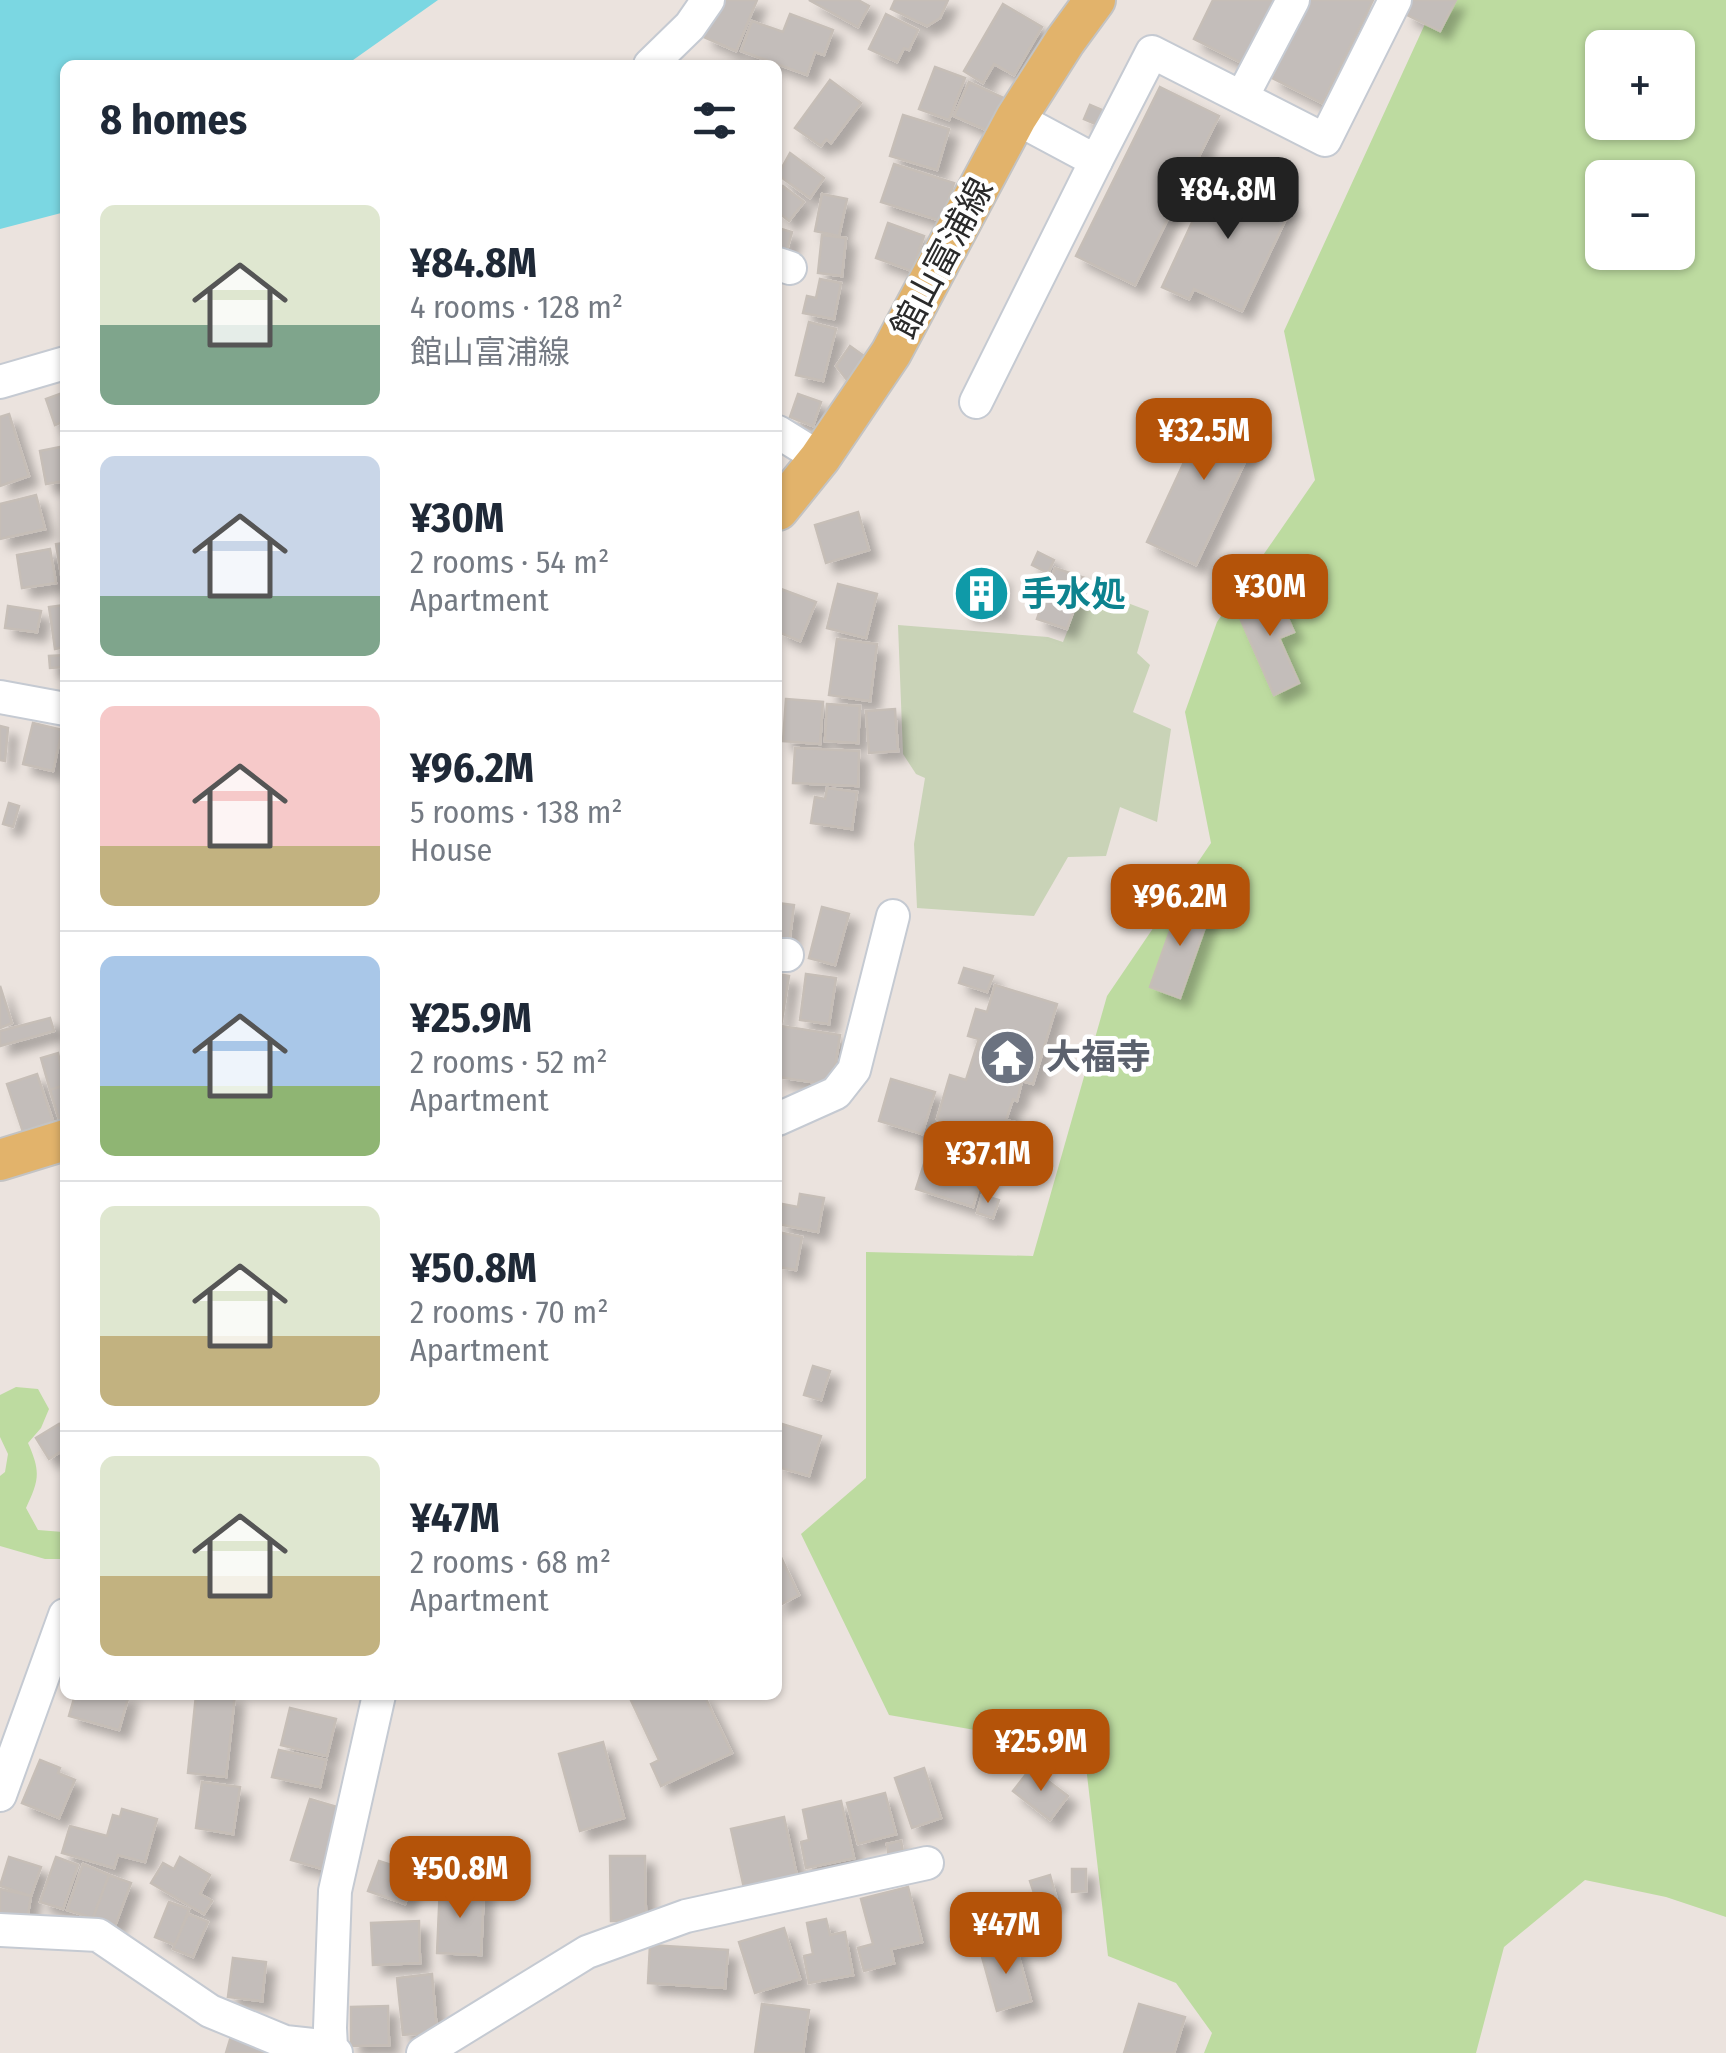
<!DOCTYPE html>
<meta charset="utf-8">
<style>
:root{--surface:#fff;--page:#f6f6f7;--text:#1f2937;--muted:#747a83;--line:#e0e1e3;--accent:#b45309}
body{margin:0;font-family:"Fira Sans Condensed","Noto Sans JP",sans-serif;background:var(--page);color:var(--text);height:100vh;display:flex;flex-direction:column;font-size:38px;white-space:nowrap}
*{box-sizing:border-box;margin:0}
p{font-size:32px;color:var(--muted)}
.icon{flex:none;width:55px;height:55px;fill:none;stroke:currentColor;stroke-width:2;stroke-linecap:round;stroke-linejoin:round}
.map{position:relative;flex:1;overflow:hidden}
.panel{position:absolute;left:60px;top:60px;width:722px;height:1640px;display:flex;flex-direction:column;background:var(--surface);border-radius:15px;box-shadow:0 2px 8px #0004}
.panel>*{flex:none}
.controls{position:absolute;left:1585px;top:30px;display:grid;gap:20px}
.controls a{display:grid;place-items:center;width:110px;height:110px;border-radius:15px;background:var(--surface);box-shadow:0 2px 8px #0004;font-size:50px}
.price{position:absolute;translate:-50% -85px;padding:0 22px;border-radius:20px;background:var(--accent);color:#fff;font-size:32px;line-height:65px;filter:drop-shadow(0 2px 5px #0008)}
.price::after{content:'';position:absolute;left:50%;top:60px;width:30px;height:22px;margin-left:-15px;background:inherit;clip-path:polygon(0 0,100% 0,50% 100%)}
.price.current{background:#222;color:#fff}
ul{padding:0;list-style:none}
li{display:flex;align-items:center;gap:30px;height:250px;padding:0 40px}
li+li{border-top:2px solid var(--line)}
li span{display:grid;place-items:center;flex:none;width:280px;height:200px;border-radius:15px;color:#555}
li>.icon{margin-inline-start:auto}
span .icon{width:120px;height:120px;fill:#fffc;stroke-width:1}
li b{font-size:42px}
h2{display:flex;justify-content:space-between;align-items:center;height:120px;padding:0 40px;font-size:42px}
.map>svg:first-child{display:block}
.green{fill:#bddba0;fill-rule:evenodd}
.cemetery{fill:#c9d3b7}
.water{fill:#7bd7e2}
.building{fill:#c3bdba;stroke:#c6beb7;stroke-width:2.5;filter:url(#shadow)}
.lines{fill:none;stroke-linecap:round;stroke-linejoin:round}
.minor-casing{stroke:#c5cad2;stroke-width:36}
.major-casing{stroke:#c3c3c3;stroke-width:44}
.minor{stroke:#fff;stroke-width:32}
.major{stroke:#e2b36b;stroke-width:40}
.labels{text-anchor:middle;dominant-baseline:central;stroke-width:9;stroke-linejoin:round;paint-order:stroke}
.street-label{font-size:35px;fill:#2a2a2a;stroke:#fff}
.culture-label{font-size:35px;font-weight:bold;fill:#0d838f;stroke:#fff;text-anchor:start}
.worship-label{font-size:35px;font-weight:bold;fill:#5b616d;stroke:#fff;text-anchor:start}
</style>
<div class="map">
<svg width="1726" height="2053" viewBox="0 0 1726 2053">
<defs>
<filter id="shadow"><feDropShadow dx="9" dy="9" stdDeviation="5" flood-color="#0004"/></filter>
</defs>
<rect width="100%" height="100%" fill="#ebe3de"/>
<g class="green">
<path d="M 1436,0 L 1726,0 L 1726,1917 L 1666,1897 L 1585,1880 L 1504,1947 L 1476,2053 L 1204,2053 L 1212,2033 L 1176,1983 L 1108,1956 L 1084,1749 L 889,1715 L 801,1534 L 866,1478 L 866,1252 L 1033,1256 L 1107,996 L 1211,843 L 1185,712 L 1217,622 L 1315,480 L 1284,331 ZM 1602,48 L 1678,48 L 1678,122 L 1602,122 ZM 1602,178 L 1678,178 L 1678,252 L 1602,252 Z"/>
<path d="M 16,1387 L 38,1389 L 49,1409 L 41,1428 L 28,1443 C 41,1472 39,1480 26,1508 L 38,1530 L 63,1532 L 64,1559 L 45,1559 L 0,1546 L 0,1476 L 5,1472 L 8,1454 L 0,1437 L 0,1395 Z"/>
</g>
<path class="cemetery" d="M 1085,587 L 1149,611 L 1137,653 L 1150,665 L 1133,712 L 1171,729 L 1157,822 L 1120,807 L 1106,856 L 1068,857 L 1034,916 L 917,908 L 914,844 L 925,778 L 916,774 L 903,754 L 898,625 L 1048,637 L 1063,642 Z"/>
<path class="water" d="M 0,0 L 438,0 L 346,65 L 65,65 L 65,212 L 0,229 Z"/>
<g class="building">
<path d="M 719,0 L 757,0 L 736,51 L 704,37 Z"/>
<path d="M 809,0 L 858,0 L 869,6 L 858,27 Z"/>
<path d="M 895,0 L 948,0 L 940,18 L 927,26 L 891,9 Z"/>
<path d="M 1213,0 L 1278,0 L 1246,65 L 1194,39 Z"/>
<path d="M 1310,0 L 1373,0 L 1322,103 L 1272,78 Z"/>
<path d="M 1412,0 L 1456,0 L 1440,31 L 1405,14 Z"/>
<path d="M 1003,4 L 1042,27 L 1014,75 L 994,64 L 983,83 L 964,71 Z"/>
<path d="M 790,14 L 833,30 L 824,55 L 815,52 L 807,75 L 741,51 L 752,21 L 783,32 Z"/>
<path d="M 886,14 L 918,30 L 909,50 L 904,48 L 897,62 L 869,49 Z"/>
<path d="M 935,67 L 965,78 L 949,120 L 919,109 Z"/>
<path d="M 830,80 L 861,103 L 831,143 L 826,139 L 821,146 L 795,128 Z"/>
<path d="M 969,82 L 1006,99 L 991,132 L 954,116 Z"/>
<path d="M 1160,87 L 1219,116 L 1135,285 L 1076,256 Z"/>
<path d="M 1090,105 L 1109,113 L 1103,127 L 1084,119 Z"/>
<path d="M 903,115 L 949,129 L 937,170 L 890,156 Z"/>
<path d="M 790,153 L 824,178 L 810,198 L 778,175 Z"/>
<path d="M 894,164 L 954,183 L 941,221 L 881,202 Z"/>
<path d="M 1217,169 L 1293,204 L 1242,311 L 1194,289 L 1189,299 L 1162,287 Z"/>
<path d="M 783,186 L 804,202 L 789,221 L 778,212 L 778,193 Z"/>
<path d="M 822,194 L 847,199 L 839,236 L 815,231 Z"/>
<path d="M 888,223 L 924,236 L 912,271 L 876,258 Z"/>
<path d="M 778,228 L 792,232 L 785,257 L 778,255 Z"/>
<path d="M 822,235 L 846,238 L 842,276 L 818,273 Z"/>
<path d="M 820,279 L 841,283 L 834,319 L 803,313 L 807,296 L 816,298 Z"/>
<path d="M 809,322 L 836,329 L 823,381 L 796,375 Z"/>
<path d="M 850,346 L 864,356 L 847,380 L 836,366 Z"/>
<path d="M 65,392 L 65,421 L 55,425 L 46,399 Z"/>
<path d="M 798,394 L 821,402 L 813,426 L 790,417 Z"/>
<path d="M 1212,402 L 1262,426 L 1196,565 L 1147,542 Z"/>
<path d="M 9,414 L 29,476 L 0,486 L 0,417 Z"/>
<path d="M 65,446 L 65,481 L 46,484 L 40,451 Z"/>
<path d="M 36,495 L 45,529 L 0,539 L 0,504 Z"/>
<path d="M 858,512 L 869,550 L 826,563 L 815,525 Z"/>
<path d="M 65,543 L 65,573 L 61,574 L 56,544 Z"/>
<path d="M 50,549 L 56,583 L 22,588 L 17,555 Z"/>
<path d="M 1038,552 L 1054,560 L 1048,573 L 1032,565 Z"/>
<path d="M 1055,568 L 1085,578 L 1067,629 L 1037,619 Z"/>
<path d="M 965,574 L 1001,575 L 1000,613 L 964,613 Z"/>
<path d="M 838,584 L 877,594 L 866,638 L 827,628 Z"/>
<path d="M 781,589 L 816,602 L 800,641 L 778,632 L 778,599 Z"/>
<path d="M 1275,589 L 1294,632 L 1279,638 L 1299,683 L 1274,695 L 1240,618 L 1251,614 L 1246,601 Z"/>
<path d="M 65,605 L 65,647 L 55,649 L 49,607 Z"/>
<path d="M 8,606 L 41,611 L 37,632 L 5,628 Z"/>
<path d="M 837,639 L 877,644 L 870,701 L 829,695 Z"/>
<path d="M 65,655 L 65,667 L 50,668 L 49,656 Z"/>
<path d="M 786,699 L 823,702 L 820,744 L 783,741 Z"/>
<path d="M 827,704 L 860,706 L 858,743 L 825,741 Z"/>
<path d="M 895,709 L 898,751 L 869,753 L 866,711 Z"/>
<path d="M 33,723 L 62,730 L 53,771 L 23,764 Z"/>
<path d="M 0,726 L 8,728 L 5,761 L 0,760 Z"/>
<path d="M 795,748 L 859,751 L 858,786 L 793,783 Z"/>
<path d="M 827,788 L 857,792 L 852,829 L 811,823 L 815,797 L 825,799 Z"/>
<path d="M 9,803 L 19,806 L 13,827 L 3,824 Z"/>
<path d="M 1181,900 L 1211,910 L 1180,998 L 1150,987 Z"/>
<path d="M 778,903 L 794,905 L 789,944 L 778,943 Z"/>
<path d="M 822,907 L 849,914 L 835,965 L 809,958 Z"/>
<path d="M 964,968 L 993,976 L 987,992 L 959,983 Z"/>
<path d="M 778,974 L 789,976 L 781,1026 L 840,1035 L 832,1085 L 778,1077 Z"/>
<path d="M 806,974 L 836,978 L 829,1024 L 800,1020 Z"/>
<path d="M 995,985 L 1057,1004 L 1033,1084 L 1022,1081 L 1017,1101 L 1013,1099 L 1006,1120 L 1014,1122 L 1007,1145 L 983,1138 L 980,1147 L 948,1138 L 953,1124 L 937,1119 L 950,1075 L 966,1080 L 979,1039 L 968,1036 L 976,1009 L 987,1012 Z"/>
<path d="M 0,986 L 12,1023 L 0,1028 Z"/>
<path d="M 50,1018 L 54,1031 L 0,1046 L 0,1031 Z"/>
<path d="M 58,1053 L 65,1085 L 50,1090 L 41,1058 Z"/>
<path d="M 37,1074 L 53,1121 L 23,1132 L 7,1084 Z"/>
<path d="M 891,1079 L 935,1092 L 922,1134 L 879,1121 Z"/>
<path d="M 65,1085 L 65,1128 L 62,1129 L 50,1090 Z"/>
<path d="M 932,1139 L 988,1156 L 973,1207 L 916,1189 Z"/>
<path d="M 800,1194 L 824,1198 L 818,1232 L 778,1224 L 782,1204 L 798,1207 Z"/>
<path d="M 982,1195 L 999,1200 L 993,1218 L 977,1213 Z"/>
<path d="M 778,1232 L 802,1237 L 796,1270 L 778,1267 Z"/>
<path d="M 813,1366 L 830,1371 L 821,1400 L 804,1395 Z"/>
<path d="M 59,1424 L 65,1433 L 65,1449 L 49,1459 L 36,1438 Z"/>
<path d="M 782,1424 L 821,1436 L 809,1476 L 778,1467 L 778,1438 Z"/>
<path d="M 778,1551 L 799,1595 L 778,1606 Z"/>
<path d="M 75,1695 L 129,1695 L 119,1730 L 69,1716 Z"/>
<path d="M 196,1695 L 235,1695 L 226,1777 L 188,1773 Z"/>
<path d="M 704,1695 L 732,1753 L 661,1786 L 651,1764 L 659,1760 L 629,1696 Z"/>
<path d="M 290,1708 L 336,1719 L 327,1756 L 281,1745 Z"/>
<path d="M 603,1742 L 624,1818 L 580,1831 L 559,1754 Z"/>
<path d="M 279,1750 L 326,1760 L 320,1787 L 272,1777 Z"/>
<path d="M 40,1760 L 60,1768 L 58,1773 L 75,1780 L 59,1818 L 22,1803 Z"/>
<path d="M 924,1768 L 941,1818 L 912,1828 L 895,1778 Z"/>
<path d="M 1031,1768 L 1068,1796 L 1050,1820 L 1013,1791 Z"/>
<path d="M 202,1782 L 240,1787 L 233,1834 L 196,1828 Z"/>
<path d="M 885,1793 L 896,1834 L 858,1844 L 847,1803 Z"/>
<path d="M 310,1799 L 344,1809 L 326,1870 L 291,1860 Z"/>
<path d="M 841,1801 L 854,1858 L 806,1868 L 801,1842 L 809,1840 L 803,1810 Z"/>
<path d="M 122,1809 L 157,1819 L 145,1862 L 118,1855 L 114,1868 L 62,1853 L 70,1826 L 107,1836 L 113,1815 L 120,1817 Z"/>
<path d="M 784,1817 L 797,1876 L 744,1888 L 731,1829 Z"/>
<path d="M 901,1841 L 904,1858 L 889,1860 L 887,1844 Z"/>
<path d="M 610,1856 L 645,1856 L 646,1920 L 611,1921 Z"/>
<path d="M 9,1857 L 41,1867 L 31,1896 L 0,1886 Z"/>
<path d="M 56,1857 L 78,1865 L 63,1909 L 40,1902 Z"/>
<path d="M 180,1857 L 210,1875 L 200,1894 L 212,1901 L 204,1914 L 151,1883 L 163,1863 L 174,1869 Z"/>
<path d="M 379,1861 L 416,1873 L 405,1904 L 368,1891 Z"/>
<path d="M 83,1864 L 109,1875 L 93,1918 L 67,1910 Z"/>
<path d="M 1072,1869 L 1086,1869 L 1086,1891 L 1072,1892 Z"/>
<path d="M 109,1875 L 131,1883 L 115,1926 L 93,1918 Z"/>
<path d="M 1050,1875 L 1057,1900 L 1038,1905 L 1030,1881 Z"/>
<path d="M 440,1886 L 484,1888 L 481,1955 L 437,1953 Z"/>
<path d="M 908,1887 L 922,1942 L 891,1949 L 894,1963 L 864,1971 L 858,1948 L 873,1944 L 861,1899 Z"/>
<path d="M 0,1889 L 31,1896 L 26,1925 L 0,1920 Z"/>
<path d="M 169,1902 L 189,1909 L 175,1945 L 155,1937 Z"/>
<path d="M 188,1914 L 208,1922 L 193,1957 L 173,1949 Z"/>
<path d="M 826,1919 L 830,1935 L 845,1932 L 853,1975 L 809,1983 L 804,1956 L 813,1954 L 807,1923 Z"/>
<path d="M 419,1921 L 420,1963 L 373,1965 L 371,1923 Z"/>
<path d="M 784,1928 L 800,1979 L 755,1993 L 739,1942 Z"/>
<path d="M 1015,1943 L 1031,2001 L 997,2011 L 981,1953 Z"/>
<path d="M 650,1945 L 728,1950 L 725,1988 L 648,1983 Z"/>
<path d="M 233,1958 L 266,1962 L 262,2001 L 228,1997 Z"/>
<path d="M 432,1974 L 437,2032 L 403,2035 L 397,1978 Z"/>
<path d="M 762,2004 L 809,2010 L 803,2053 L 755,2053 Z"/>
<path d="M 1139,2004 L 1185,2017 L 1174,2053 L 1124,2053 Z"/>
<path d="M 388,2006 L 389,2045 L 351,2046 L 351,2007 Z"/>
<path d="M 232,2033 L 271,2044 L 268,2053 L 226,2053 Z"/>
</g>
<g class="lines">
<defs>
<g id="minor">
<path d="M 650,65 L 690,26 L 708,0"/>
<path d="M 1242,97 L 1293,0"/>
<path d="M 1016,118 L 1096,161 L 1152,52 L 1325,140 L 1395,0"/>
<path d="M 778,264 L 790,268"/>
<path d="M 0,382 L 65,363"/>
<path d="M 976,402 L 1096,161"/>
<path d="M 778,432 L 820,458"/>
<path d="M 0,697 L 65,709"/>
<path d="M 778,955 L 787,955"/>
<path d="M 778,1119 L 836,1093 L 854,1070 L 893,916"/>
<path d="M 0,1795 L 65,1615"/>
<path d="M 0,1930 L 98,1935 L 210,2011 L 285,2042 L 331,2047"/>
<path d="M 336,2053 L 331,2047 L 330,2028 L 335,1891 L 379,1695"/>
<path d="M 423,2053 L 587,1952 L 686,1916 L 927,1863"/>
</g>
<g id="major">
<path d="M 778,510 L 820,458 L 891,353 L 1016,118 L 1065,41 L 1095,0"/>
<path d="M 0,1160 L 65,1140"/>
</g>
</defs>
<use href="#minor" class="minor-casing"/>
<use href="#major" class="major-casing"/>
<use href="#minor" class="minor"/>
<use href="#major" class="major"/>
</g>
<defs>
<symbol id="building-disc" viewBox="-11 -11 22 22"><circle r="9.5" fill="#0f9aa8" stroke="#fff"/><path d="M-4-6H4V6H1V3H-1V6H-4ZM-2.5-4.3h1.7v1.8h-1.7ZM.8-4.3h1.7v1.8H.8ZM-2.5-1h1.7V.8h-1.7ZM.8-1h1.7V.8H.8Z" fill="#fff"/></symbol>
<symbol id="temple-disc" viewBox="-11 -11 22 22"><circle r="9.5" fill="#6b7280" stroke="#fff"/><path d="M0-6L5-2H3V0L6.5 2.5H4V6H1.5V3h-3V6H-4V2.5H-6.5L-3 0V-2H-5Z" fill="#fff"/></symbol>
</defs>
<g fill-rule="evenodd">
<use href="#building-disc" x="950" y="562" width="63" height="63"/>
<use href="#temple-disc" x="976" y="1026" width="63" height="63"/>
</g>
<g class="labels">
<g class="street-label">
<text transform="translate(942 258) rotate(-62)">館山富浦線</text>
</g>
<g class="culture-label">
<text x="1021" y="594">手水処</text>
</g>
<g class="worship-label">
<text x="1046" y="1057">大福寺</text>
</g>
</g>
</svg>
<div class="controls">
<a>+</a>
<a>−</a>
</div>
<b class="price current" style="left:1228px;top:242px">¥84.8M</b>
<b class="price" style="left:1204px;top:483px">¥32.5M</b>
<b class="price" style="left:1270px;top:639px">¥30M</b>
<b class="price" style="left:1180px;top:949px">¥96.2M</b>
<b class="price" style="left:988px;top:1206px">¥37.1M</b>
<b class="price" style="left:1041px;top:1794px">¥25.9M</b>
<b class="price" style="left:460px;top:1921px">¥50.8M</b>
<b class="price" style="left:1006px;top:1977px">¥47M</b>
<section class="panel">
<h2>8 homes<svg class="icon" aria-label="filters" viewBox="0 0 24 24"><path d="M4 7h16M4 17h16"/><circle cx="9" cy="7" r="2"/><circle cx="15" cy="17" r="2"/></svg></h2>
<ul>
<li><span style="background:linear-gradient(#dfe7d0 60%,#7fa58c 0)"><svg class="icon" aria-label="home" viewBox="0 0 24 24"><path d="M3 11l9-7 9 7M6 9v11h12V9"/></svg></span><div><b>¥84.8M</b><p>4 rooms · 128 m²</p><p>館山富浦線</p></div></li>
<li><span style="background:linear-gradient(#c9d6e8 70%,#7fa58c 0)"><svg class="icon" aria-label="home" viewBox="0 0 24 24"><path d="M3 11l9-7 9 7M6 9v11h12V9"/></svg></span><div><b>¥30M</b><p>2 rooms · 54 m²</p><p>Apartment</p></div></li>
<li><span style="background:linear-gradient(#f6c9c9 70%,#c2b280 0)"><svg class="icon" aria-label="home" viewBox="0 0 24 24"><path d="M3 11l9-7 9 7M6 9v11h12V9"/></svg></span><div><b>¥96.2M</b><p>5 rooms · 138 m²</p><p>House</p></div></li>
<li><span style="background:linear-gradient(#a9c7e8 65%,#8fb573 0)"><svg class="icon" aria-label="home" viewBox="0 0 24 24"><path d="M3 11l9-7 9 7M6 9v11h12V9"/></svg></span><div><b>¥25.9M</b><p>2 rooms · 52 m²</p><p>Apartment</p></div></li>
<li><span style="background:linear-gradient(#dfe7d0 65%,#c2b280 0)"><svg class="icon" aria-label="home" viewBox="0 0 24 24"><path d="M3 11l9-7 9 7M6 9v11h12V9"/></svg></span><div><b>¥50.8M</b><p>2 rooms · 70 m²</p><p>Apartment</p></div></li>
<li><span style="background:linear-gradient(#dfe7d0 60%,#c2b280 0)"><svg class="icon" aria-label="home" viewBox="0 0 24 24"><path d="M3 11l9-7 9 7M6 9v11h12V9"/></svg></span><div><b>¥47M</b><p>2 rooms · 68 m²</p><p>Apartment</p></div></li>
</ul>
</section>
</div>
